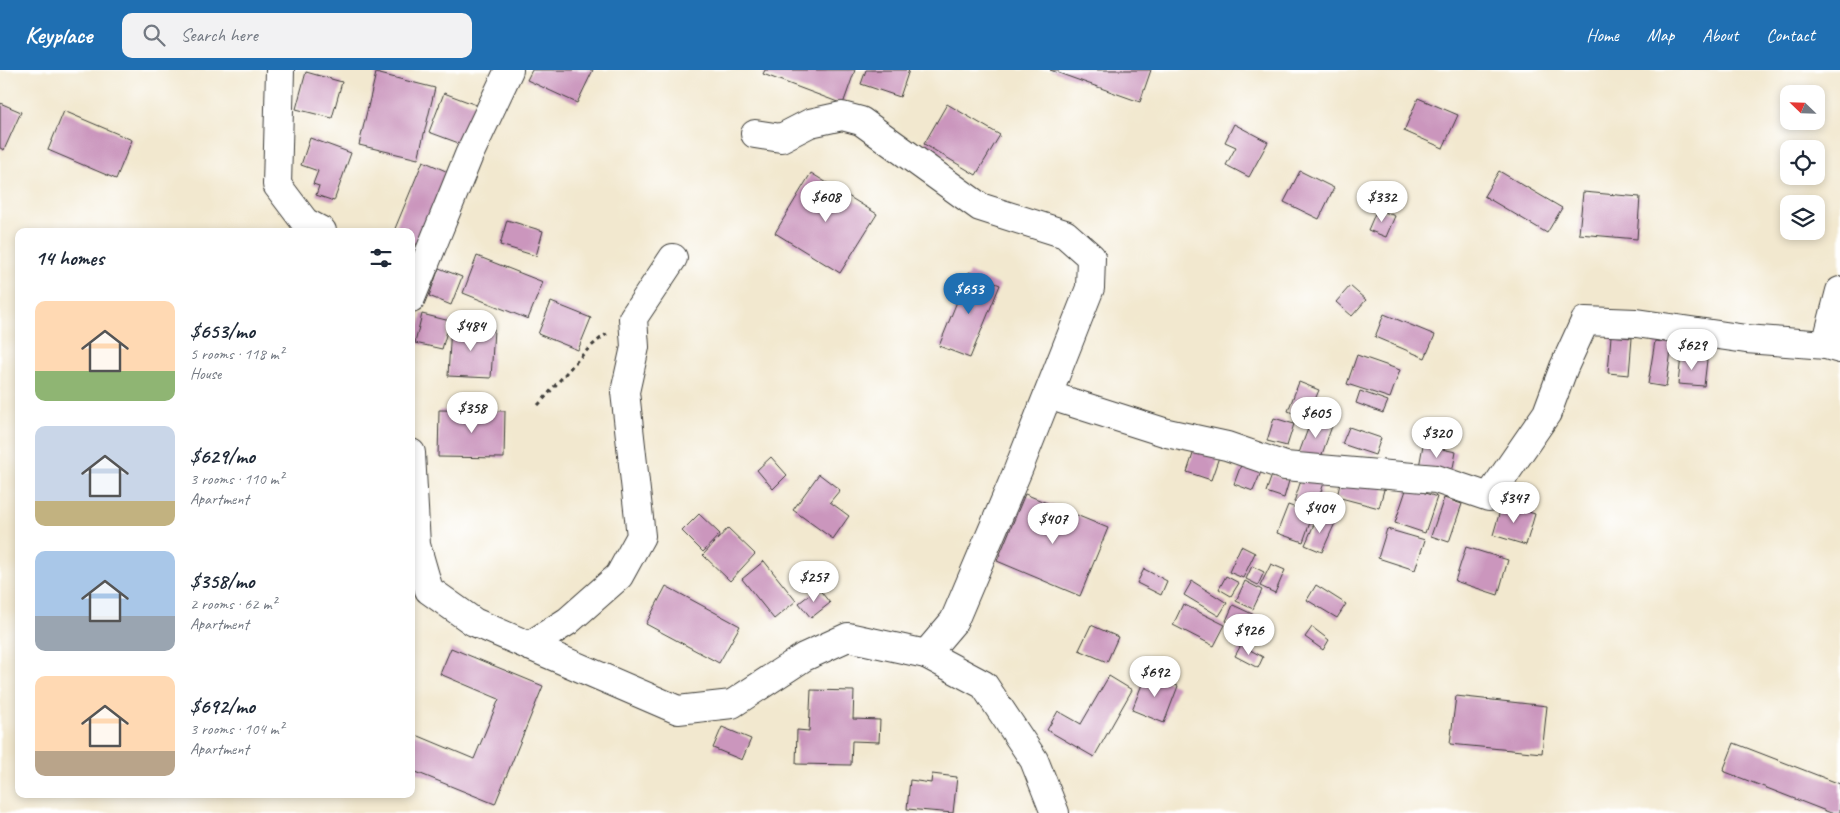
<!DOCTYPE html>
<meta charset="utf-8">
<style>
:root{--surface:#fff;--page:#f2f2f3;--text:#1f2937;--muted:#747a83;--accent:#1f6fb2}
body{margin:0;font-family:Caveat,sans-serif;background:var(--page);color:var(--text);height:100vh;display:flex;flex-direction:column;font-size:19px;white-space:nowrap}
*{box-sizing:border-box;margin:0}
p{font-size:16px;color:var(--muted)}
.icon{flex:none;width:28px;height:28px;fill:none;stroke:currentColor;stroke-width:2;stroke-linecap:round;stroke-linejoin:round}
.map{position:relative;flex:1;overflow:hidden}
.sheet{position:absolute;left:15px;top:158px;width:400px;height:570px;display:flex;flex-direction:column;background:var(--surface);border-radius:10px;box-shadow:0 2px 8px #0003}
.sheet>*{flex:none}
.needle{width:32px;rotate:293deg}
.tools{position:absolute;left:1780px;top:15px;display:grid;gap:10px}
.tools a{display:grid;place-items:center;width:45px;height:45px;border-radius:10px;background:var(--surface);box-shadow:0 2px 8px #0003;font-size:25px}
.price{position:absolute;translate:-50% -42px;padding:0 11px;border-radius:18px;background:#fff;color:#222;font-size:16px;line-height:32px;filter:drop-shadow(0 1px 2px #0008)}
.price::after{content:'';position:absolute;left:50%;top:30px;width:15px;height:11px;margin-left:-8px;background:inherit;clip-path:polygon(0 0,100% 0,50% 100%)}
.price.active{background:var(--accent);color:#fff}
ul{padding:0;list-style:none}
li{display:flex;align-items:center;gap:15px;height:125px;padding:0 20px}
li span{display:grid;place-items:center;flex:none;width:140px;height:100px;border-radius:10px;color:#555}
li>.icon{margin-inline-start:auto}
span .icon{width:60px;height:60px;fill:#fffc;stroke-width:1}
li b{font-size:21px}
h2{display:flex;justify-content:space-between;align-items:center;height:60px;padding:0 20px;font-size:21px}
header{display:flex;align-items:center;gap:30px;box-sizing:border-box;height:70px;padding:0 25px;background:var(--accent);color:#fff}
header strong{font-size:24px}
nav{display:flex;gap:28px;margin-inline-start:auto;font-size:18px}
.search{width:350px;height:45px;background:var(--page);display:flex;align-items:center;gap:12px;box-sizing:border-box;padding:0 18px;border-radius:10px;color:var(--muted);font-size:19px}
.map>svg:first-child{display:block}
.building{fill:#cb96bd}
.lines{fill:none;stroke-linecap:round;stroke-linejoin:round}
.minor-casing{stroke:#3c3b37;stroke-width:30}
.path{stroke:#3c3b37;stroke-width:3;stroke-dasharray:4 4;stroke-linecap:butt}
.minor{stroke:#fff;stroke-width:28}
</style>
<header>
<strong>Keyplace</strong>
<div class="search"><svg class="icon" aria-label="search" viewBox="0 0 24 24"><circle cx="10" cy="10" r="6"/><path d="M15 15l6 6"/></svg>Search here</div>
<nav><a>Home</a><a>Map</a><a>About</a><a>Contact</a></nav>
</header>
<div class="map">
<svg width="1840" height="743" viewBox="0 0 1840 743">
<rect width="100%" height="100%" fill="#fff"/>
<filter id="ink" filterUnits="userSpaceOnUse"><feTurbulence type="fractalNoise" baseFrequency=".02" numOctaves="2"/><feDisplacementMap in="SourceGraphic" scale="10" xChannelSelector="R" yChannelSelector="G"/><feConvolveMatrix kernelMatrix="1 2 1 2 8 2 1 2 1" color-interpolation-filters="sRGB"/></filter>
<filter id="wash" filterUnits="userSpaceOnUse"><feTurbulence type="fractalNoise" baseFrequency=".0096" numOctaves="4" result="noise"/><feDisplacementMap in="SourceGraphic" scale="20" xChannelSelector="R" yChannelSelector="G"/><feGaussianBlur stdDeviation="1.12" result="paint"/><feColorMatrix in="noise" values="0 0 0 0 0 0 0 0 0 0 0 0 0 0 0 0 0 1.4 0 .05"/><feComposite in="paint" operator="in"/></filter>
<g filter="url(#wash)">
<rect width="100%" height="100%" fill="#f2e8cf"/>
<g id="blocks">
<g class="building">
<path d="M 532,0 L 593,0 L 577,33 L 527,10 Z"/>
<path d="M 765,0 L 855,0 L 843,34 L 763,4 Z"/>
<path d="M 866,0 L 909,0 L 900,27 L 861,14 Z"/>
<path d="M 1050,0 L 1151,0 L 1140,32 Z"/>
<path d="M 306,2 L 342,12 L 332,48 L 296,39 Z"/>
<path d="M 376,3 L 435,18 L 418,89 L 359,75 Z"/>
<path d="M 444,23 L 479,36 L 464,75 L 429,62 Z"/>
<path d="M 1418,28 L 1458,45 L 1443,78 L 1404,61 Z"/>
<path d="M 0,33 L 21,42 L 4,80 L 0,78 Z"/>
<path d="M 947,34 L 1000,65 L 976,105 L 924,74 Z"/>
<path d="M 64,41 L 132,70 L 116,109 L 48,80 Z"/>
<path d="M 1234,54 L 1268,72 L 1249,107 L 1226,95 L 1236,77 L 1225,72 Z"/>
<path d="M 310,68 L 351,83 L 334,131 L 316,125 L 319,116 L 313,114 L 318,101 L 301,95 Z"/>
<path d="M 423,91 L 455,105 L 426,178 L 411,172 L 411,161 L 394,161 Z"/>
<path d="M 1300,101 L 1334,118 L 1319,149 L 1284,132 Z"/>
<path d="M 1499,101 L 1562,138 L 1547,163 L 1484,126 Z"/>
<path d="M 811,103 L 877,144 L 840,203 L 775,163 Z"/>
<path d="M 1583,122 L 1640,127 L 1637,169 L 1579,164 Z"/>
<path d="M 1377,139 L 1395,146 L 1386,167 L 1368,160 Z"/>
<path d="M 507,150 L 543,161 L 536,186 L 500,175 Z"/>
<path d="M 477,186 L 543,212 L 528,249 L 463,223 Z"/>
<path d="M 439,198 L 462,207 L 451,235 L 429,226 Z"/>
<path d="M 969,202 L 1000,215 L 970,288 L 939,276 Z"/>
<path d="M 1350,216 L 1366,230 L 1352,246 L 1336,232 Z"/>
<path d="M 551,232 L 591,248 L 578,280 L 538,264 Z"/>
<path d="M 422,244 L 450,251 L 442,279 L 415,273 Z"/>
<path d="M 1384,244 L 1435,265 L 1425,288 L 1375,267 Z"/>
<path d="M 451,256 L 494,259 L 491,308 L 448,306 Z"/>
<path d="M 1611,266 L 1632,268 L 1629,305 L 1608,303 Z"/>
<path d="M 1655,271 L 1672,273 L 1666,317 L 1648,314 Z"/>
<path d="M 1357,285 L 1400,300 L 1390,328 L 1347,314 Z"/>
<path d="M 1681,286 L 1707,290 L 1704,316 L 1678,314 Z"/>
<path d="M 1299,312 L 1319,320 L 1307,349 L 1288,341 Z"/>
<path d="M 1360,321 L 1388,331 L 1383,343 L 1356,333 Z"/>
<path d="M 439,340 L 505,341 L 504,388 L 438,387 Z"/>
<path d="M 1274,348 L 1294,354 L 1287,376 L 1267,371 Z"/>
<path d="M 1312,348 L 1332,356 L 1320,390 L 1299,383 Z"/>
<path d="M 1349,357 L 1381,368 L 1375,385 L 1342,374 Z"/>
<path d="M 1423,375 L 1456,382 L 1452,403 L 1419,397 Z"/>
<path d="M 1195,378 L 1219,387 L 1211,410 L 1187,402 Z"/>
<path d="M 771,387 L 787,405 L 773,419 L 757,400 Z"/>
<path d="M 1241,395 L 1261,402 L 1253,421 L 1234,414 Z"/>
<path d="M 819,404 L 840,420 L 830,432 L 849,446 L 833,469 L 793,440 Z"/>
<path d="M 1272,405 L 1289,411 L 1284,428 L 1266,422 Z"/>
<path d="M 1342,405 L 1385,416 L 1379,438 L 1337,427 Z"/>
<path d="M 1302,407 L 1324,413 L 1315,439 L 1294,432 Z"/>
<path d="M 1407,417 L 1437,427 L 1425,463 L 1395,453 Z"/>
<path d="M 1025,424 L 1108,458 L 1080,526 L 997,491 Z"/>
<path d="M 1444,428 L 1462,434 L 1449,472 L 1431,466 Z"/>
<path d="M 1502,434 L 1535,444 L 1526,475 L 1493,465 Z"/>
<path d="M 1288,435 L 1313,444 L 1303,472 L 1277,463 Z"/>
<path d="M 699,444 L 720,464 L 703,482 L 682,461 Z"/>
<path d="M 1318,445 L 1335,453 L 1322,482 L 1305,475 Z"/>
<path d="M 728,458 L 755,484 L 730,511 L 703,485 Z"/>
<path d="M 1387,459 L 1425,470 L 1415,500 L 1378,488 Z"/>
<path d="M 1241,476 L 1255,483 L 1243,508 L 1229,502 Z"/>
<path d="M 1466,477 L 1508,490 L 1498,525 L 1455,511 Z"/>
<path d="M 764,491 L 796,531 L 774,549 L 742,509 Z"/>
<path d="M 1271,494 L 1285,500 L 1275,523 L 1260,516 Z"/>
<path d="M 1252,496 L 1264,502 L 1258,515 L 1246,509 Z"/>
<path d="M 1144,499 L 1167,511 L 1161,525 L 1137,513 Z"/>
<path d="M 1226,506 L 1239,513 L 1231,526 L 1219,519 Z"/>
<path d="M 1192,511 L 1227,533 L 1219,546 L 1184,525 Z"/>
<path d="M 1245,511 L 1262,520 L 1253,539 L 1236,531 Z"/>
<path d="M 1316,515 L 1346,534 L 1337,548 L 1307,530 Z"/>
<path d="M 666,516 L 740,556 L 719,593 L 646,554 Z"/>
<path d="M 818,518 L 830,533 L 811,548 L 799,533 Z"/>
<path d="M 1183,534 L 1225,555 L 1214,576 L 1173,555 Z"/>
<path d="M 1233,535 L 1265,550 L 1257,566 L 1226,551 Z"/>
<path d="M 1091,555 L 1118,567 L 1107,592 L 1079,580 Z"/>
<path d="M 1312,557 L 1329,570 L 1323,580 L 1305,567 Z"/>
<path d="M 1241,575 L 1263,587 L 1258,598 L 1235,586 Z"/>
<path d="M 451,578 L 543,616 L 495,734 L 411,700 L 411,671 L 414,664 L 474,689 L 499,629 L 440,604 Z"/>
<path d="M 1146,604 L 1178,616 L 1164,653 L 1132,640 Z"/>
<path d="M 1109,606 L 1132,620 L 1094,687 L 1047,660 L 1058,641 L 1081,654 Z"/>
<path d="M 811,620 L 854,621 L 853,649 L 880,650 L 879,672 L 852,671 L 851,695 L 796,694 L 797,660 L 809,661 Z"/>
<path d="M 1456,626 L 1547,636 L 1542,683 L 1450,674 Z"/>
<path d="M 722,657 L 751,669 L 742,690 L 713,678 Z"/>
<path d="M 1734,673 L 1840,714 L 1840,743 L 1831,743 L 1723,701 Z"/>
<path d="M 932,704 L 957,707 L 953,743 L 907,739 L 910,710 L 931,713 Z"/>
</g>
</g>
</g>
<g filter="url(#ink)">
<use href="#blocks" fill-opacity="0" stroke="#3c3b37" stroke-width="1"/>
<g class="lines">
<defs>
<g id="minor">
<path d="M 280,0 L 277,115 L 305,152 L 322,161"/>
<path d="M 755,64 L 781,68 L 810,53 L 842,46 L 861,51 L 980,137 L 1065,164 L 1091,187 L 1090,218 L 1018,400 L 954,551 L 926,584"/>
<path d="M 411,228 L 469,85 L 509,0"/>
<path d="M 1826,275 L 1840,221"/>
<path d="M 1048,325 L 1167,363 L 1227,376 L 1285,396 L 1436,409 L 1489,427 L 1547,343 L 1564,297 L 1585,251 L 1636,253 L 1746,269 L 1826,275 L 1840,279"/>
<path d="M 411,383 L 416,475 L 429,520 L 474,552 L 678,640 L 732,634 L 804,587 L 848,567 L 926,584 L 984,615 L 1034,690 L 1055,743"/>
<path d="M 529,576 L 568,551 L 619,506 L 641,466 L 625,322 L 635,277 L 633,248 L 673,188"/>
</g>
</defs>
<use href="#minor" class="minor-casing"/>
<path class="path" d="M 538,335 C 559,313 583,279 607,264"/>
<use href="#minor" class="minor"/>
</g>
</g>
</svg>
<div class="tools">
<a><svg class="needle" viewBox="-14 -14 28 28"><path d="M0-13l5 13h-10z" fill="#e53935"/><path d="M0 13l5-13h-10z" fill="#747a83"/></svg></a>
<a><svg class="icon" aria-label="locate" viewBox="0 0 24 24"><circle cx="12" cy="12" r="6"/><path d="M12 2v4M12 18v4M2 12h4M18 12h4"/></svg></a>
<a><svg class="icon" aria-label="layers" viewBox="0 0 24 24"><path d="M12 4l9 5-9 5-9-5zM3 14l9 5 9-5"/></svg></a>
</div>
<b class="price" style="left:826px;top:153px">$608</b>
<b class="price" style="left:1382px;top:153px">$332</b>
<b class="price active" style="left:969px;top:245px">$653</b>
<b class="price" style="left:471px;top:282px">$484</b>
<b class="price" style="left:1692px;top:301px">$629</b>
<b class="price" style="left:472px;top:364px">$358</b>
<b class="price" style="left:1316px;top:369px">$605</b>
<b class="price" style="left:1437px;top:389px">$320</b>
<b class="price" style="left:1514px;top:454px">$347</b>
<b class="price" style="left:1320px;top:464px">$404</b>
<b class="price" style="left:1053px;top:475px">$407</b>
<b class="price" style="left:814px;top:533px">$257</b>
<b class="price" style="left:1249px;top:586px">$926</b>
<b class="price" style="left:1155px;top:628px">$692</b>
<section class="sheet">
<h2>14 homes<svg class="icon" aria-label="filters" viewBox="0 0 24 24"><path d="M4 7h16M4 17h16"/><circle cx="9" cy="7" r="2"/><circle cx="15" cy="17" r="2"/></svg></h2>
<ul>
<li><span style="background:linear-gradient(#ffd9b3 70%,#8fb573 0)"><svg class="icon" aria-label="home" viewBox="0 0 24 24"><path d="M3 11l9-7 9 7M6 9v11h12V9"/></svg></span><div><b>$653/mo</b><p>5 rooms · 118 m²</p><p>House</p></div></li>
<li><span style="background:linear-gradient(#c9d6e8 75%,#c2b280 0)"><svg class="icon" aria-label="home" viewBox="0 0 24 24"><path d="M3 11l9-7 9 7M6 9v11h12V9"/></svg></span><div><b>$629/mo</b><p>3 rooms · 110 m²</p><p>Apartment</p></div></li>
<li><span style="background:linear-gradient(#a9c7e8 65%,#9aa5b1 0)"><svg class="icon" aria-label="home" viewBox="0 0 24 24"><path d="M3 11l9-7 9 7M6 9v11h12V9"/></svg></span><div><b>$358/mo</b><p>2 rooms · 62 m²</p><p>Apartment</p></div></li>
<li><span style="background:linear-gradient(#ffd9b3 75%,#b9a48a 0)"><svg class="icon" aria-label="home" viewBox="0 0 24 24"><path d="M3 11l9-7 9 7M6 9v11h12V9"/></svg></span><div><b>$692/mo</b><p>3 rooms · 104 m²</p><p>Apartment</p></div></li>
</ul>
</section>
</div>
